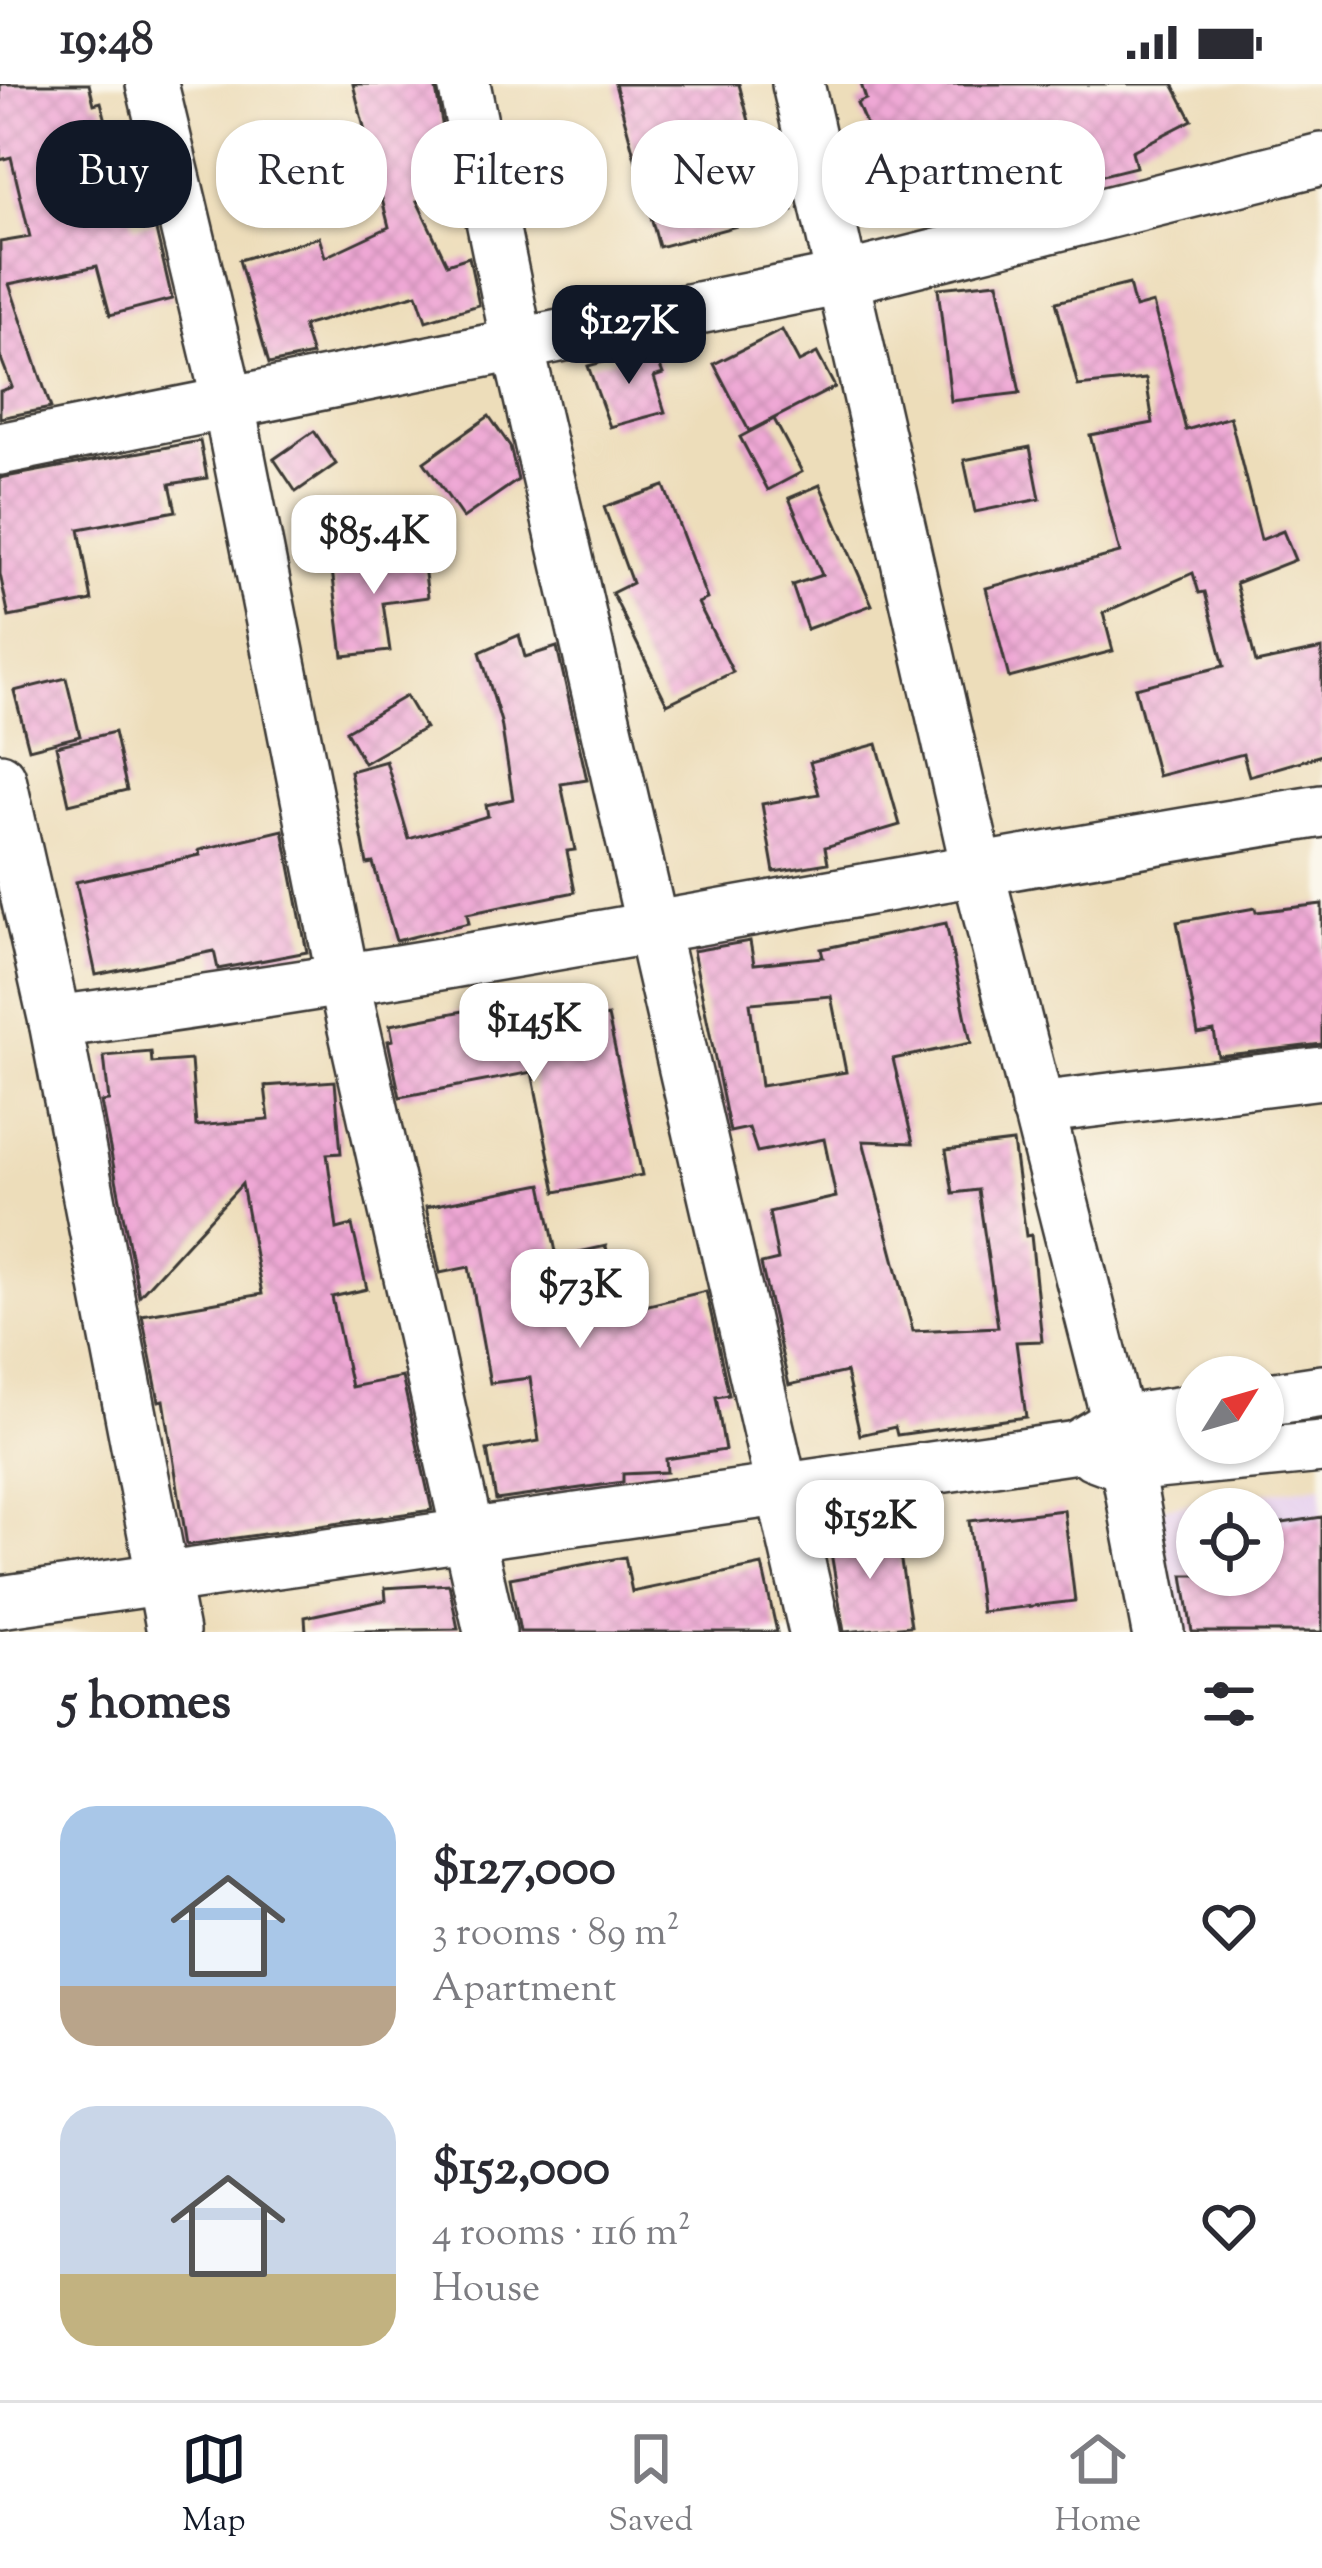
<!DOCTYPE html>
<meta charset="utf-8">
<style>
:root{--surface:#fff;--page:#f2f2f3;--text:#2b2b33;--muted:#7c7c81;--line:#e1e1e2;--accent:#111827}
body{margin:0;font-family:"Sorts Mill Goudy",serif;background:var(--page);color:var(--text);height:100vh;display:flex;flex-direction:column;font-size:45px;white-space:nowrap}
*{box-sizing:border-box;margin:0}
p{font-size:39px;color:var(--muted)}
.icon{flex:none;width:66px;height:66px;fill:none;stroke:currentColor;stroke-width:2;stroke-linecap:round;stroke-linejoin:round}
.map{position:relative;height:1548px;overflow:hidden}
.panel{display:flex;flex-direction:column;background:var(--surface);flex:1}
.panel>*{flex:none}
.guide{position:absolute;left:36px;top:36px;width:1251px;height:108px;display:flex;gap:24px}
.needle{width:78px;rotate:53deg}
.fabs{position:absolute;left:1176px;top:1272px;display:grid;gap:24px}
.fabs a{display:grid;place-items:center;width:108px;height:108px;border-radius:50%;background:var(--surface);box-shadow:0 3px 9px #0004;font-size:60px}
.price{position:absolute;translate:-50% -102px;padding:0 27px;border-radius:24px;background:#fff;color:#222;font-size:39px;line-height:78px;filter:drop-shadow(0 3px 6px #0008)}
.price::after{content:'';position:absolute;left:50%;top:72px;width:36px;height:27px;margin-left:-18px;background:inherit;clip-path:polygon(0 0,100% 0,50% 100%)}
.price.active{background:var(--accent);color:#fff}
ul{padding:0;list-style:none}
li{display:flex;align-items:center;gap:36px;height:300px;padding:0 60px}
li span{display:grid;place-items:center;flex:none;width:336px;height:240px;border-radius:36px;color:#555}
li>.icon{margin-inline-start:auto}
span .icon{width:144px;height:144px;fill:#fffc;stroke-width:1}
li b{font-size:51px}
h2{display:flex;justify-content:space-between;align-items:center;height:144px;padding:0 60px;font-size:51px}
.chip{padding:0 42px;border-radius:48px;background:var(--surface);box-shadow:0 3px 9px #0004;font-size:42px;line-height:108px}
.chip.active{background:var(--accent);color:#fff}
.status{display:flex;justify-content:space-between;align-items:center;height:84px;padding:0 60px;background:var(--surface);direction:ltr}
.status svg{height:33px;fill:currentColor}
.tab-bar{display:flex;justify-content:space-around;align-items:center;height:168px;border-top:3px solid var(--line);background:var(--surface);font-size:33px;color:var(--muted)}
.tab-bar a{display:grid;justify-items:center;gap:6px}
.tab-bar .active{color:var(--accent)}
.map>svg:first-child{display:block}
.built{fill:#e7d2ef;fill-rule:evenodd}
.building{fill:url(#building-cross-hatch);fill-rule:evenodd}
.lines{fill:none;stroke-linecap:round;stroke-linejoin:round}
.minor-casing{stroke:#3b3934;stroke-width:56}
.minor{stroke:#fff;stroke-width:51}
</style>
<div class="status"><b>19:48</b><svg viewBox="0 0 49 12"><path d="M0 12V9h3v3zM5 12V6h3v6zM10 12V3h3v9zM15 12V0h3v12zM26 1h20v11H26zM47 4h2v5h-2z"/></svg></div>
<div class="map">
<svg width="1322" height="1548" viewBox="0 0 1322 1548">
<defs>
<pattern id="building-cross-hatch" width="8" height="8" patternUnits="userSpaceOnUse" patternTransform="scale(3)"><rect width="8" height="8" fill="#efa8d5"/><path d="M0 0l8 8M0 8l8-8" fill="none" stroke="#cc90b6"/></pattern>
</defs>
<rect width="100%" height="100%" fill="#fbf7ec"/>
<filter id="ink" filterUnits="userSpaceOnUse"><feTurbulence type="fractalNoise" baseFrequency=".00833" numOctaves="2"/><feDisplacementMap in="SourceGraphic" scale="24" xChannelSelector="R" yChannelSelector="G"/><feConvolveMatrix kernelMatrix="1 2 1 2 8 2 1 2 1" color-interpolation-filters="sRGB"/></filter>
<filter id="wash" filterUnits="userSpaceOnUse"><feTurbulence type="fractalNoise" baseFrequency=".004" numOctaves="4" result="noise"/><feDisplacementMap in="SourceGraphic" scale="48" xChannelSelector="R" yChannelSelector="G"/><feGaussianBlur stdDeviation="2.7" result="paint"/><feColorMatrix in="noise" values="0 0 0 0 0 0 0 0 0 0 0 0 0 0 0 0 0 1.4 0 .05"/><feComposite in="paint" operator="in"/></filter>
<g filter="url(#wash)">
<rect width="100%" height="100%" fill="#edddba"/>
<path class="built" d="M 1322,1401 L 1322,1548 L 1182,1548 L 1156,1424 ZM 1197,1425 L 1263,1425 L 1263,1491 L 1197,1491 Z"/>
<g id="blocks">
<g class="building">
<path d="M 0,0 L 89,0 L 94,20 L 101,18 L 134,143 L 154,138 L 172,215 L 110,231 L 97,182 L 9,200 L 51,324 L 0,334 L 0,307 L 12,303 L 0,272 L 0,158 L 30,153 L 11,73 L 0,76 Z"/>
<path d="M 353,0 L 435,0 L 444,50 L 430,53 L 444,110 L 417,117 L 447,180 L 469,173 L 479,221 L 426,237 L 417,210 L 303,242 L 312,271 L 269,280 L 239,176 L 319,153 L 325,173 L 389,143 Z"/>
<path d="M 615,0 L 739,0 L 753,52 L 771,48 L 793,127 L 659,163 Z"/>
<path d="M 861,0 L 1173,0 L 1192,36 L 1132,67 L 1136,83 L 1083,96 L 1074,60 L 902,125 L 857,19 L 866,15 Z"/>
<path d="M 998,198 L 1020,309 L 951,317 L 938,204 Z"/>
<path d="M 1129,200 L 1135,224 L 1153,219 L 1186,346 L 1230,333 L 1261,456 L 1283,447 L 1295,476 L 1236,499 L 1256,579 L 1322,565 L 1322,671 L 1249,692 L 1243,670 L 1158,692 L 1135,604 L 1224,582 L 1205,508 L 1199,509 L 1193,489 L 1103,529 L 1113,567 L 1009,594 L 986,504 L 1120,469 L 1090,351 L 1153,339 L 1146,295 L 1078,302 L 1056,218 Z"/>
<path d="M 782,246 L 799,278 L 817,269 L 835,303 L 749,347 L 714,280 Z"/>
<path d="M 653,264 L 663,290 L 654,293 L 665,328 L 610,343 L 588,282 Z"/>
<path d="M 489,332 L 510,362 L 518,396 L 463,434 L 424,378 Z"/>
<path d="M 774,335 L 802,388 L 768,406 L 740,353 Z"/>
<path d="M 314,347 L 336,380 L 296,408 L 274,375 Z"/>
<path d="M 200,357 L 207,394 L 170,400 L 176,427 L 79,445 L 92,517 L 9,533 L 0,490 L 0,394 Z"/>
<path d="M 1030,363 L 1040,415 L 975,428 L 964,376 Z"/>
<path d="M 820,401 L 872,521 L 807,545 L 792,501 L 822,491 L 789,414 Z"/>
<path d="M 664,402 L 707,515 L 698,519 L 733,588 L 667,620 L 612,509 L 632,499 L 604,423 Z"/>
<path d="M 422,467 L 428,513 L 383,519 L 390,567 L 343,572 L 331,478 Z"/>
<path d="M 519,551 L 525,573 L 557,563 L 587,696 L 561,700 L 575,766 L 567,767 L 575,808 L 467,830 L 469,839 L 396,857 L 373,779 L 367,780 L 350,687 L 386,677 L 409,755 L 488,732 L 486,721 L 513,715 L 501,638 L 480,568 Z"/>
<path d="M 66,594 L 80,652 L 29,665 L 14,607 Z"/>
<path d="M 406,612 L 425,644 L 364,679 L 346,647 Z"/>
<path d="M 114,648 L 127,706 L 69,720 L 56,662 Z"/>
<path d="M 877,660 L 900,741 L 825,763 L 828,779 L 774,788 L 762,720 L 819,710 L 810,678 Z"/>
<path d="M 283,746 L 307,868 L 218,885 L 214,867 L 96,891 L 76,798 L 200,771 L 199,766 Z"/>
<path d="M 1322,820 L 1322,960 L 1218,972 L 1214,947 L 1198,950 L 1177,838 L 1255,824 L 1256,828 Z"/>
<path d="M 946,839 L 971,959 L 893,975 L 913,1059 L 863,1057 L 913,1247 L 998,1243 L 978,1106 L 953,1109 L 946,1066 L 1013,1058 L 1026,1152 L 1031,1151 L 1042,1257 L 1016,1258 L 1026,1333 L 897,1351 L 895,1343 L 860,1351 L 846,1288 L 789,1301 L 761,1180 L 778,1176 L 769,1128 L 836,1113 L 824,1055 L 757,1068 L 749,1044 L 730,1048 L 693,867 L 750,857 L 754,880 L 823,873 L 821,865 ZM 831,912 L 846,988 L 761,1002 L 750,919 Z"/>
<path d="M 474,925 L 478,945 L 508,941 L 509,951 L 608,932 L 642,1091 L 556,1108 L 532,988 L 400,1013 L 388,957 L 393,956 L 390,941 Z"/>
<path d="M 151,968 L 152,979 L 191,976 L 196,1042 L 269,1036 L 265,1002 L 335,997 L 341,1069 L 327,1070 L 337,1145 L 352,1141 L 367,1205 L 332,1213 L 351,1303 L 402,1293 L 432,1426 L 187,1461 L 164,1316 L 159,1317 L 142,1231 L 262,1210 L 242,1100 L 139,1212 L 101,1018 L 109,1017 L 104,972 Z"/>
<path d="M 542,1100 L 557,1173 L 606,1162 L 620,1228 L 706,1207 L 729,1311 L 716,1313 L 725,1366 L 666,1375 L 667,1388 L 623,1390 L 623,1398 L 496,1416 L 487,1366 L 539,1357 L 530,1294 L 490,1299 L 469,1183 L 440,1189 L 426,1123 Z"/>
<path d="M 1064,1426 L 1075,1517 L 981,1528 L 969,1437 Z"/>
<path d="M 1322,1433 L 1322,1548 L 1192,1548 L 1183,1491 L 1263,1491 L 1263,1442 Z"/>
<path d="M 896,1445 L 911,1542 L 844,1548 L 829,1456 Z"/>
<path d="M 625,1473 L 632,1508 L 762,1481 L 777,1548 L 520,1548 L 510,1494 Z"/>
<path d="M 449,1500 L 458,1545 L 306,1548 L 305,1533 L 386,1516 L 385,1504 Z"/>
</g>
</g>
</g>
<g filter="url(#ink)">
<use href="#blocks" fill-opacity="0" stroke="#3b3934" stroke-width="3"/>
<g class="lines">
<defs>
<g id="minor">
<path d="M 152,0 L 229,322 L 344,900 L 490,1548"/>
<path d="M 464,0 L 517,258 L 815,1548"/>
<path d="M 798,0 L 977,783 L 1118,1338 L 1158,1548"/>
<path d="M 0,365 L 842,195 L 1322,75"/>
<path d="M 0,695 L 55,938 L 173,1548"/>
<path d="M 55,938 C 480,882 899,795 1322,727"/>
<path d="M 1037,1024 L 1322,989"/>
<path d="M 1263,1316 L 1322,1307"/>
<path d="M 1094,1370 L 1126,1382 L 1322,1363"/>
<path d="M 0,1518 L 1077,1363 L 1118,1338 L 1197,1326"/>
</g>
</defs>
<use href="#minor" class="minor-casing"/>
<use href="#minor" class="minor"/>
</g>
</g>
</svg>
<div class="fabs">
<a><svg class="needle" viewBox="-14 -14 28 28"><path d="M0-13l5 13h-10z" fill="#e53935"/><path d="M0 13l5-13h-10z" fill="#7c7c81"/></svg></a>
<a><svg class="icon" aria-label="locate" viewBox="0 0 24 24"><circle cx="12" cy="12" r="6"/><path d="M12 2v4M12 18v4M2 12h4M18 12h4"/></svg></a>
</div>
<b class="price active" style="left:629px;top:303px">$127K</b>
<b class="price" style="left:374px;top:513px">$85.4K</b>
<b class="price" style="left:534px;top:1001px">$145K</b>
<b class="price" style="left:580px;top:1267px">$73K</b>
<b class="price" style="left:870px;top:1498px">$152K</b>
<div class="guide">
<a class="chip active">Buy</a>
<a class="chip">Rent</a>
<a class="chip">Filters</a>
<a class="chip">New</a>
<a class="chip">Apartment</a>
</div>
</div>
<section class="panel">
<h2>5 homes<svg class="icon" aria-label="filters" viewBox="0 0 24 24"><path d="M4 7h16M4 17h16"/><circle cx="9" cy="7" r="2"/><circle cx="15" cy="17" r="2"/></svg></h2>
<ul>
<li><span style="background:linear-gradient(#a9c7e8 75%,#b9a48a 0)"><svg class="icon" aria-label="home" viewBox="0 0 24 24"><path d="M3 11l9-7 9 7M6 9v11h12V9"/></svg></span><div><b>$127,000</b><p>3 rooms · 89 m²</p><p>Apartment</p></div><svg class="icon" aria-label="heart" viewBox="0 0 24 24"><path d="M12 20l-8-8c-3-5 5-10 8-4 3-6 11-1 8 4z"/></svg></li>
<li><span style="background:linear-gradient(#c9d6e8 70%,#c2b280 0)"><svg class="icon" aria-label="home" viewBox="0 0 24 24"><path d="M3 11l9-7 9 7M6 9v11h12V9"/></svg></span><div><b>$152,000</b><p>4 rooms · 116 m²</p><p>House</p></div><svg class="icon" aria-label="heart" viewBox="0 0 24 24"><path d="M12 20l-8-8c-3-5 5-10 8-4 3-6 11-1 8 4z"/></svg></li>
</ul>
</section>
<nav class="tab-bar">
<a class="active"><svg class="icon" aria-label="map" viewBox="0 0 24 24"><path d="M3 6l6-2 6 2 6-2v14l-6 2-6-2-6 2zM9 4v14M15 6v14"/></svg>Map</a>
<a><svg class="icon" aria-label="saved" viewBox="0 0 24 24"><path d="M7 4h10v16l-5-4-5 4z"/></svg>Saved</a>
<a><svg class="icon" aria-label="home" viewBox="0 0 24 24"><path d="M3 11l9-7 9 7M6 9v11h12V9"/></svg>Home</a>
</nav>
